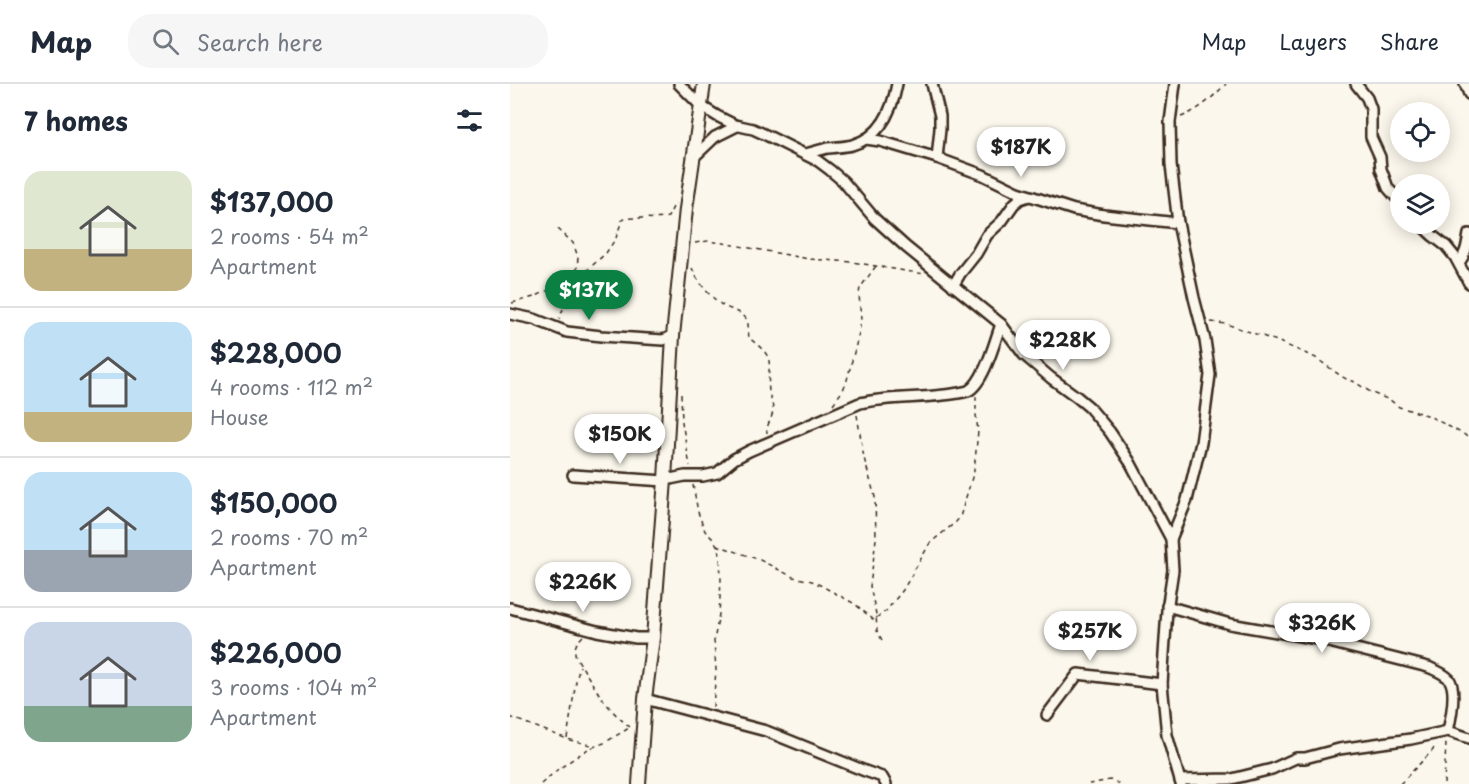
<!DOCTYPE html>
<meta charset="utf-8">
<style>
:root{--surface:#fff;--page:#f6f6f7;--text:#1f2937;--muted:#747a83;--line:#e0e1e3;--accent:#0b8043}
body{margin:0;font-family:"Playpen Sans",sans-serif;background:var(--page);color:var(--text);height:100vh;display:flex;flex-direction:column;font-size:22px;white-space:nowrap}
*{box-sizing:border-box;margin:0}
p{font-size:20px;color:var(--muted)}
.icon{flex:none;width:33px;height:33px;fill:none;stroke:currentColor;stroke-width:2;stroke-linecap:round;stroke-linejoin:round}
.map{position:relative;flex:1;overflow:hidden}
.side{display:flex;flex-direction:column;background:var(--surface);width:510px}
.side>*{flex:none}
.fabs{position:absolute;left:880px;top:18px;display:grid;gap:12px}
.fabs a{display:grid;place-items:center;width:60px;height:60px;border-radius:50%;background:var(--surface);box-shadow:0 3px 15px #0003;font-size:30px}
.price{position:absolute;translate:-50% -51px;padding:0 14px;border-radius:21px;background:#fff;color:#222;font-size:20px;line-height:39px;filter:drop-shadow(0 2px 3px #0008)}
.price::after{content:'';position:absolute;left:50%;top:36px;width:18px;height:14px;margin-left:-9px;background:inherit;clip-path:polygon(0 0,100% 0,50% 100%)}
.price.active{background:var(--accent);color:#fff}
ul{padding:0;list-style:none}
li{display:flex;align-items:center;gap:18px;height:150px;padding:0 24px}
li+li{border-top:2px solid var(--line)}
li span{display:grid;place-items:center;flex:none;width:168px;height:120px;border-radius:18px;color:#555}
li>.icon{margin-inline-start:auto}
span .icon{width:72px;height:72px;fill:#fffc;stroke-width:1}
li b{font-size:26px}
h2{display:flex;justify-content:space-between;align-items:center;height:72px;padding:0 24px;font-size:26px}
header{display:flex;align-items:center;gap:36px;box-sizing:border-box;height:84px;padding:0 30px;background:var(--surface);border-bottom:2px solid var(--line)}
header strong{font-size:28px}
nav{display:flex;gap:33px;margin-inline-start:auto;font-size:21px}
.search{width:420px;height:54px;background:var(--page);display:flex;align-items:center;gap:15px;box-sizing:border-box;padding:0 21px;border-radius:24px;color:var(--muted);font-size:22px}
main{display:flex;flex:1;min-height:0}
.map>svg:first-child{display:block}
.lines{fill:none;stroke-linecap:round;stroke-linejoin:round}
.street-casing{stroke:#3b2a1e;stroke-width:14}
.secondary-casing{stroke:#3b2a1e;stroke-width:16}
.path{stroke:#3b2a1e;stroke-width:1.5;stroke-dasharray:4.5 4.5;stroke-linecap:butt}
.street{stroke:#fbf7ec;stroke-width:9}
.secondary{stroke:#fbf7ec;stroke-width:12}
</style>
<header>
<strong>Map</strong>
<div class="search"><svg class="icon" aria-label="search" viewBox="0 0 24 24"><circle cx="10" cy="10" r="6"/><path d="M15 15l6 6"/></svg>Search here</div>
<nav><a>Map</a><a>Layers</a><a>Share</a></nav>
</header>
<main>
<section class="side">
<h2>7 homes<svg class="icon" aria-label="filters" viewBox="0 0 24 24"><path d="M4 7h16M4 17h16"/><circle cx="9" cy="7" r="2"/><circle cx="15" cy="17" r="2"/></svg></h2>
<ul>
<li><span style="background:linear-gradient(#dfe7d0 65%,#c2b280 0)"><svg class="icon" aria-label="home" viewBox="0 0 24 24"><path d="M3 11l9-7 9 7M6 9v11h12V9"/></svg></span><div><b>$137,000</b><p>2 rooms · 54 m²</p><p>Apartment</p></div></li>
<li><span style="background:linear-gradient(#bfe0f5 75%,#c2b280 0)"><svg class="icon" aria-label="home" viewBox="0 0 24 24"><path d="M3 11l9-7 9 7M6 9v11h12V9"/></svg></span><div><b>$228,000</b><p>4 rooms · 112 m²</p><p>House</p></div></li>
<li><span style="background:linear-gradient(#bfe0f5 65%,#9aa5b1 0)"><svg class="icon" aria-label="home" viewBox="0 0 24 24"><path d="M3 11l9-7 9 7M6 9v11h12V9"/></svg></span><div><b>$150,000</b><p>2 rooms · 70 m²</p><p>Apartment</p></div></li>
<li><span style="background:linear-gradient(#c9d6e8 70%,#7fa58c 0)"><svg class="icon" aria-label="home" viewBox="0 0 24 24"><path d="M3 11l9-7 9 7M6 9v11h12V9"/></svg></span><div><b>$226,000</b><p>3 rooms · 104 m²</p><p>Apartment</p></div></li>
</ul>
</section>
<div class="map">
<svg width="959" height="700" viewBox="0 0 959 700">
<rect width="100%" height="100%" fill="#fbf7ec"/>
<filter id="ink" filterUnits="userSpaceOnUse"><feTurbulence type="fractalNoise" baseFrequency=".0167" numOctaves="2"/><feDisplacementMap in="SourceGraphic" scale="12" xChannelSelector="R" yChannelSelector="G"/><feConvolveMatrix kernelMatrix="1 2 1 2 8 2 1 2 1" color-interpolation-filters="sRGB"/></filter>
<g filter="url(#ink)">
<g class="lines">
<defs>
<g id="street">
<path d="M 169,0 L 191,22 L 207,32 L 225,41 L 243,45 L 258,52 L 308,77 L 320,86 L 333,97 L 365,135 L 396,163 L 491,240 L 514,271 L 541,294 L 567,313 L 579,323 L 600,348 L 620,378 L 661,455 L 663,486 L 657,526 L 652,600 L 657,651 L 671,700"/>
<path d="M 422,0 L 430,32 L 430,45 L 427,74"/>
<path d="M 846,0 L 857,14 L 861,25 L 861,53 L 870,73 L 871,85 L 878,104 L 891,119"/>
<path d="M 955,0 L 959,10"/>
<path d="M 356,55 L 370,57 L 427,74 L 473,91 L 508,108 L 564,126 L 594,131 L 668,139"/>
<path d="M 295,70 C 303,68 310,66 318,64 C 326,63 334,63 342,61 C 371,53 382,27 387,0"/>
<path d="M 184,73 L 205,53 L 227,42"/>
<path d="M 910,140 L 923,152 L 936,162 L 945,173 L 959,199"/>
<path d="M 949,179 C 956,170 957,161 959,150"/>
<path d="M 443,202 L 450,190 L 466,170 L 477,151 L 492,137 L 504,120 L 510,115 L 519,112"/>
<path d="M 0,230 L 24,235 L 57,248 L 91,252 L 153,256 L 163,252"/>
<path d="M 63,391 L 155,397"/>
<path d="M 155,396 L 175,392 L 193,392 L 207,389 L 224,375 L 239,367 L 350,319 C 385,311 423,316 458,307 C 474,299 485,257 491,240"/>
<path d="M 661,455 L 677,416 L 691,359 L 700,291 L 695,256 L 684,214 L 668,139 L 661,81 L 660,38 L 665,0"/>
<path d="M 657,522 L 720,540 L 807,555 L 918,583 C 925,586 934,589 939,595 C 947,606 941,634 938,647"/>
<path d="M 0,524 L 87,547 L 126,554 L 143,554"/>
<path d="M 135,615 L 256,647 L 355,687 L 372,693 L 376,700"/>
<path d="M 537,631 L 568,590 L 652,600"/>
<path d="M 670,696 L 722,695 L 762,685 L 786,674 L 795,674 L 829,665 L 901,655 L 938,647 L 959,654"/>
</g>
<path id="secondary" d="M 129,700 L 135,615 L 143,554 L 155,396 L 163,252 L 176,125 L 194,0"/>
</defs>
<use href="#street" class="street-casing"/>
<use href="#secondary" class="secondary-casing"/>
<g class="path">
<path d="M 671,33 C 689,26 702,14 716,0"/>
<path d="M 48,145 L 63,159 L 68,173 L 67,184 L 64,198 L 49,235"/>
<path d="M 185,159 L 198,157 L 213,159 L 299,175 L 342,178 L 414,190"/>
<path d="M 182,184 C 188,198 199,212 212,221 C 220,226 232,227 237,236 C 239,241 238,249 239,254 C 269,277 256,276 259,308 C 260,314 263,320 263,327 C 262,335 256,341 257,349"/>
<path d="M 2,219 L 24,213 L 73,190 L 96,169 L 106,154 L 112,136 C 123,131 143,137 158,133 L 165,119"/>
<path d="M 701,238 L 716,240 L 767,257 L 806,274 L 831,292 L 840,297 L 843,297 L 862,309 L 880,316 L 889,323 L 917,331 L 955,351 L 959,355"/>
<path d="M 171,310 L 172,338 L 180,382"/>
<path d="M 323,320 L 333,306 L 337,296 L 349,249 L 351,236 L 349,210 L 350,204 L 366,182"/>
<path d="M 347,331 L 354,374 L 365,413 L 366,455 L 360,502 L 366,530 L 367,547 L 372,556"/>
<path d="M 183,401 L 188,428 L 195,447 L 204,456 L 209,465 L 210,472 L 211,496 L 209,530 L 204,557 L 206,586 L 203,623"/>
<path d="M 207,461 L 250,476 L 283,493 L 302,497 L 310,501 L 345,520 L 365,537"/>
<path d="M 366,534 L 376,527 L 393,506 L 420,459 L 446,438 L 450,433 L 464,387 L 468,347 L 466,331 L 466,312"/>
<path d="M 73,552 C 66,559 63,564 66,573 C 83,600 94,623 120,643"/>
<path d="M 0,633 L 60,656 L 85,662"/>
<path d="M 57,654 L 66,597 L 70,582"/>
<path d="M 31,700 L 47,686 L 78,665 L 94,659 L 119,644"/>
<path d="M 579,700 L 600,696 L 611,700"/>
<path d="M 890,700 L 923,666 L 925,661"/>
<path d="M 934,700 L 936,659"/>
</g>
<use href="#street" class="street"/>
<use href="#secondary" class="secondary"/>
</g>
</g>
</svg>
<div class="fabs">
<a><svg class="icon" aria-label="locate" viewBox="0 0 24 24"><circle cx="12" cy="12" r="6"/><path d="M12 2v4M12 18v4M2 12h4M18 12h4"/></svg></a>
<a><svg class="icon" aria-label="layers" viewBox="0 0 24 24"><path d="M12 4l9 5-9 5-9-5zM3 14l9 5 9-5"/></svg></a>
</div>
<b class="price" style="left:511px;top:94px">$187K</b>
<b class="price active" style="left:79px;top:237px">$137K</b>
<b class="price" style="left:553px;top:287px">$228K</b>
<b class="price" style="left:110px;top:381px">$150K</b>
<b class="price" style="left:73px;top:529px">$226K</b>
<b class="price" style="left:812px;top:570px">$326K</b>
<b class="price" style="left:580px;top:578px">$257K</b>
</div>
</main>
